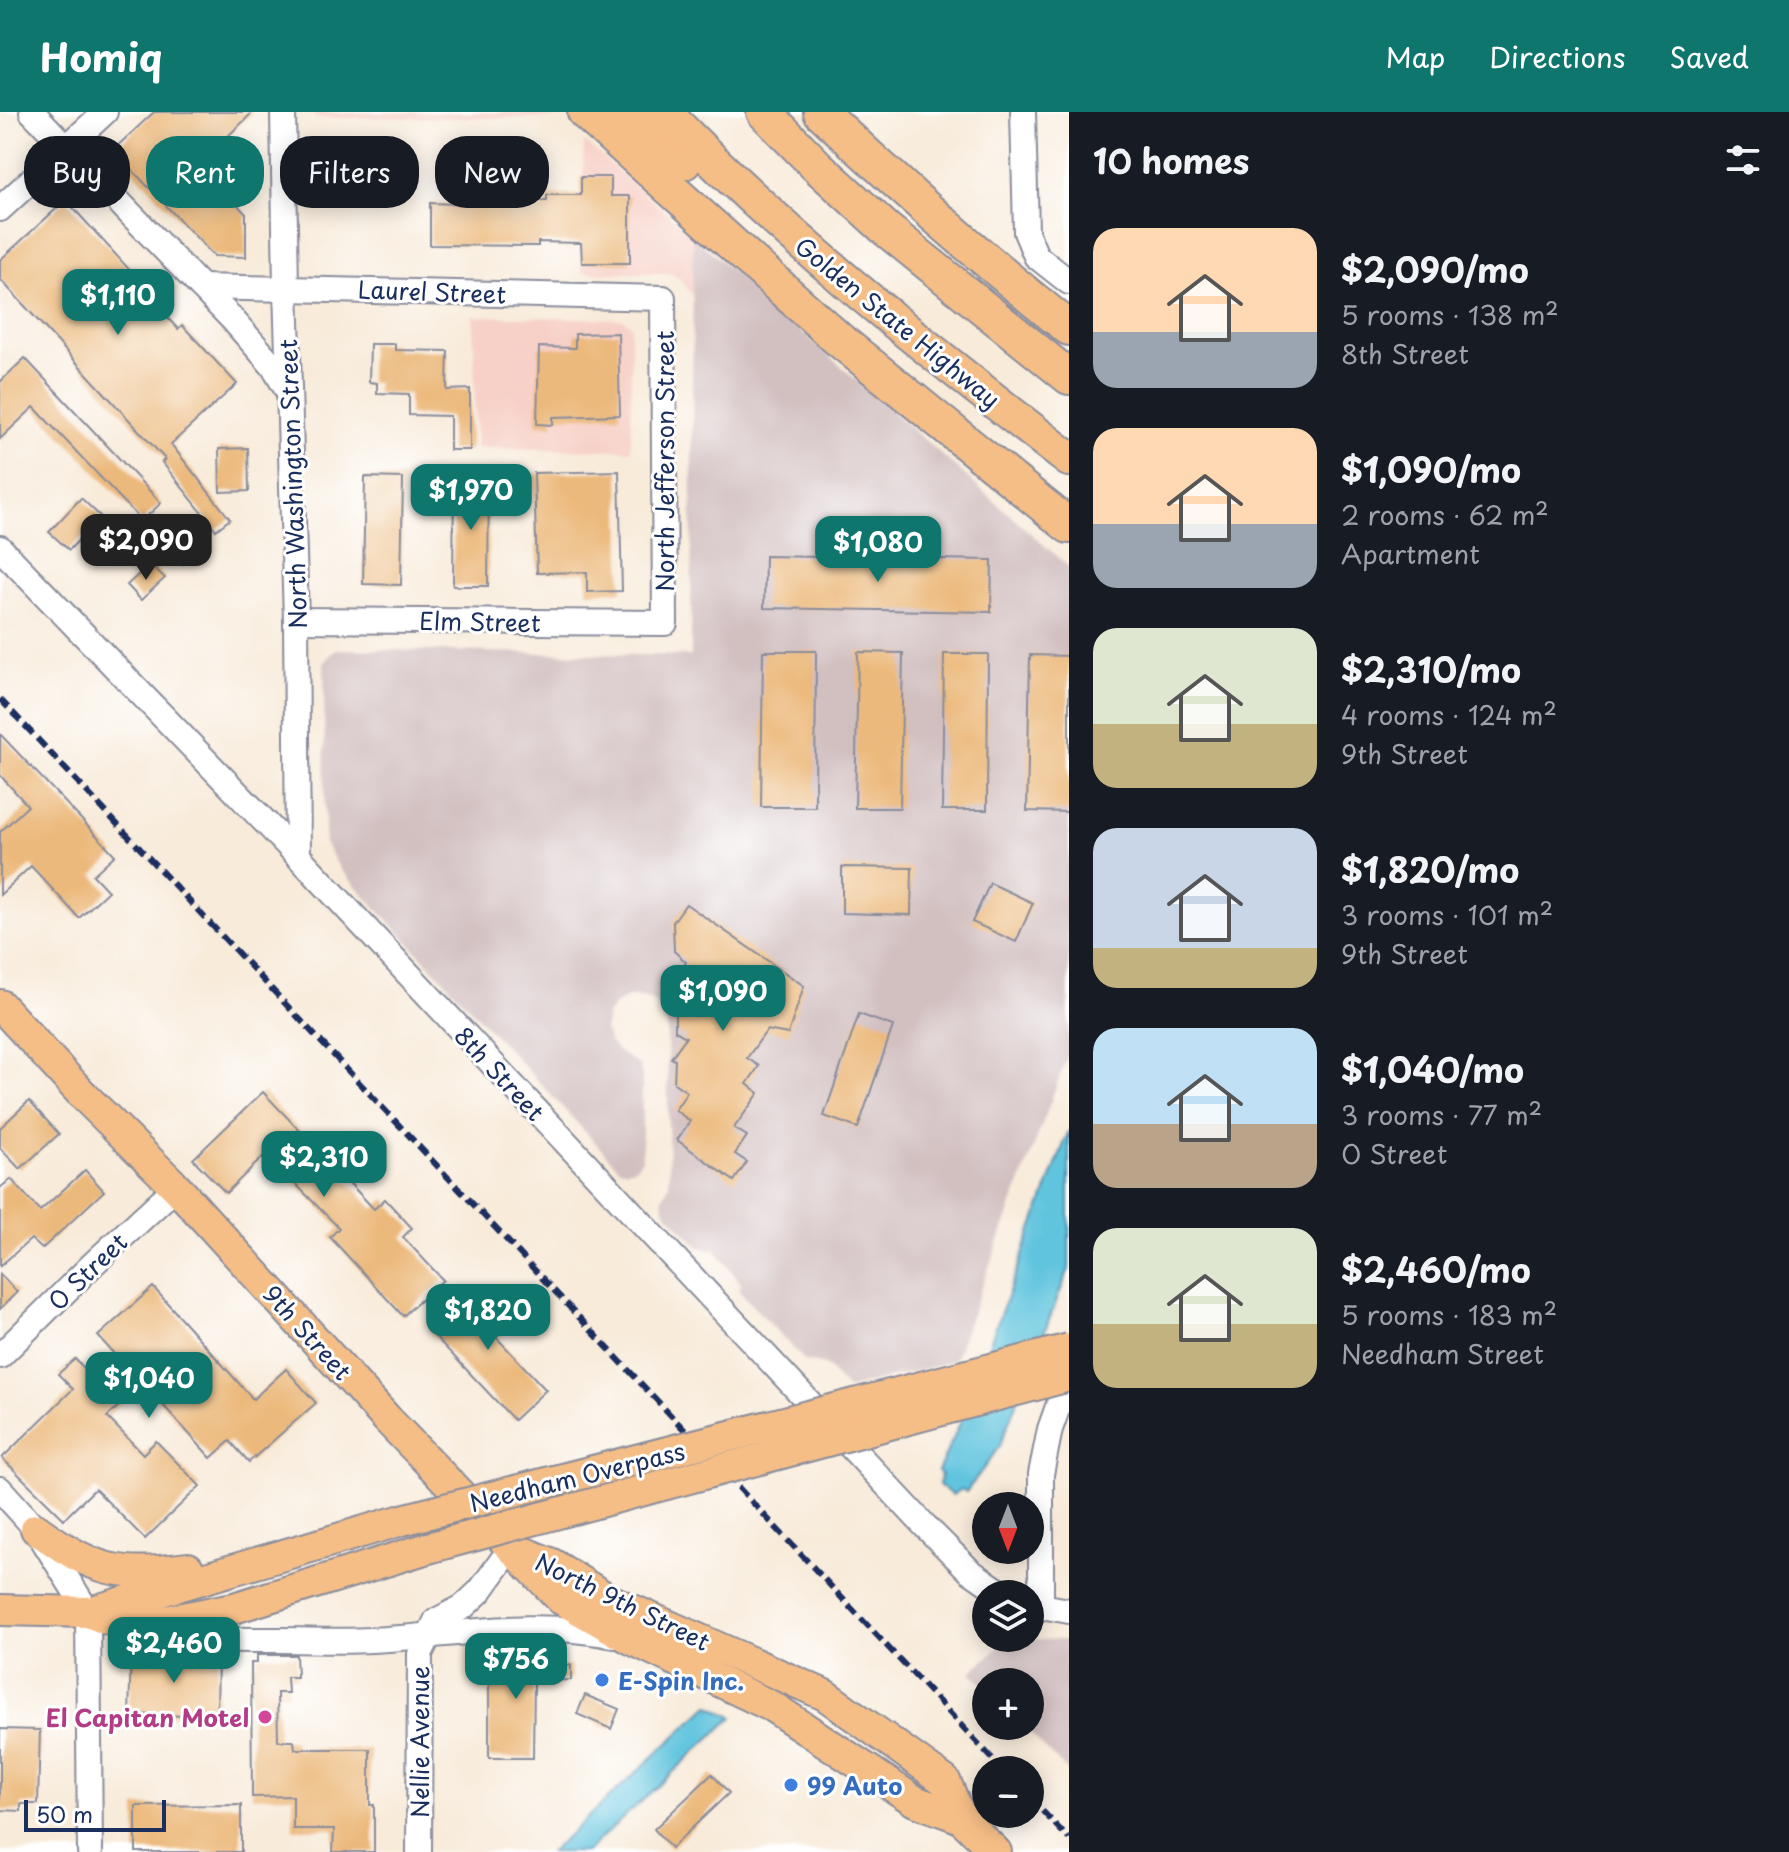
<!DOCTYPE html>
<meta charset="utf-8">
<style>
:root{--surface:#171b24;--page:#242831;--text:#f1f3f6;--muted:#9ea1a6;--accent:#0f766e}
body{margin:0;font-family:"Playpen Sans",sans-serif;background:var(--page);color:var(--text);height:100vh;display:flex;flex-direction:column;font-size:30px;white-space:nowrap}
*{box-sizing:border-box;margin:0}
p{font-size:26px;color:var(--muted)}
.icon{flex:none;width:44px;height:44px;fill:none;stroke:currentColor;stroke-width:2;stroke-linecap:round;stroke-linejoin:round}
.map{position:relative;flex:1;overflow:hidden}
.drawer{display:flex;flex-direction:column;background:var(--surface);width:720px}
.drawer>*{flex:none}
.hud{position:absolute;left:24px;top:24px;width:760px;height:72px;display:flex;gap:16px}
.needle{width:52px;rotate:180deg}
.controls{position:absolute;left:972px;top:1380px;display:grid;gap:16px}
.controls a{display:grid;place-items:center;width:72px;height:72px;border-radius:50%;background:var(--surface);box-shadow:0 4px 20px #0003;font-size:40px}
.scale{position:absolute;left:24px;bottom:20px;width:142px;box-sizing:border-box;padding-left:8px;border:4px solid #1b2f5e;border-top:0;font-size:22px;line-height:28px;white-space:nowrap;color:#1b2f5e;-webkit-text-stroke:6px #fff;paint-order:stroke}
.price{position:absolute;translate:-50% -68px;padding:0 18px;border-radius:16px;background:var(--accent);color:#fff;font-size:26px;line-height:52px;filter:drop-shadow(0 2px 4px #0008)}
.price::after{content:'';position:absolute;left:50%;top:48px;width:24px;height:18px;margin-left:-12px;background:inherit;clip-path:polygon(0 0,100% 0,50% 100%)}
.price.selected{background:#222;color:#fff}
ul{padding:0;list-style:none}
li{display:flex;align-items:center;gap:24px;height:200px;padding:0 24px}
li span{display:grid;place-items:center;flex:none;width:224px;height:160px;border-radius:24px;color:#555}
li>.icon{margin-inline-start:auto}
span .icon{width:96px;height:96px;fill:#fffc;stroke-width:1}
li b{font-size:34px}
h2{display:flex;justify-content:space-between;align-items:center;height:96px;padding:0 24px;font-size:34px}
.chip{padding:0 28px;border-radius:32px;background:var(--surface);box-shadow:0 4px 20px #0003;font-size:28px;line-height:72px}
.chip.selected{background:var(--accent);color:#fff}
header{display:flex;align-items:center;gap:48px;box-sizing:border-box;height:112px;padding:0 40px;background:var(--accent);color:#fff}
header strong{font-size:38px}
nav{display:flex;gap:44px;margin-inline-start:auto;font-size:28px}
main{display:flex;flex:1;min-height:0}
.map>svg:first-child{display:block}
.built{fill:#f7d1c8}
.industrial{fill:#d2bfc0}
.water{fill:#60c4de;stroke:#3e7a9e;stroke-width:2}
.building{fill:#ecb97b}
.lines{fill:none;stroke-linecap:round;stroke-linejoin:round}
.minor-casing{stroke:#8a8d9c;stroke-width:28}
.major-casing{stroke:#8a8d9c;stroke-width:34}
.highway-casing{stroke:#8a8d9c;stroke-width:38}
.minor{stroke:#fff;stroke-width:24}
.major{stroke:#f6be87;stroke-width:30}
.highway{stroke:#f6be87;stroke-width:34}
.rail{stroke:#1b2f5e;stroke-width:6;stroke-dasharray:12 6;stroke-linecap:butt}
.major-bridge-casing{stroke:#8a8d9c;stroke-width:34;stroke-linecap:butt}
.major-bridge{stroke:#f6be87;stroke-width:30}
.shop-dot{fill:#3f7fe0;stroke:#fff;stroke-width:3}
.hotel-dot{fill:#d1479c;stroke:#fff;stroke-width:3}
.labels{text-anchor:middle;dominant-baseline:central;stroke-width:6;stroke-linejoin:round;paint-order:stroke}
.street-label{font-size:24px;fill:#1b2f5e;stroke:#fff}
.shop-label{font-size:24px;font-weight:bold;fill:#366cbe;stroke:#fff;text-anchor:start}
.hotel-label{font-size:24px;font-weight:bold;fill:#b23c85;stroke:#fff;text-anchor:end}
</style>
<header>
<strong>Homiq</strong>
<nav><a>Map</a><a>Directions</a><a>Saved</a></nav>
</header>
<main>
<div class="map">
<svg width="1069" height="1740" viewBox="0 0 1069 1740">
<rect width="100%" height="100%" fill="#fff"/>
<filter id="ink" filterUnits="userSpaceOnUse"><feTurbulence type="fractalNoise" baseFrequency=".0125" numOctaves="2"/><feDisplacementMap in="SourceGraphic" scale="16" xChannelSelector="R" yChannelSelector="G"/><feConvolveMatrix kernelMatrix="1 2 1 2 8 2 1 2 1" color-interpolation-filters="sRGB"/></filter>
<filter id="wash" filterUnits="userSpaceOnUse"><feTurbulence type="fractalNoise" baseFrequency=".006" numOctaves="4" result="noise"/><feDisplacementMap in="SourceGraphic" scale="32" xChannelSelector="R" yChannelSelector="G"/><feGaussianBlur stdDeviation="1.8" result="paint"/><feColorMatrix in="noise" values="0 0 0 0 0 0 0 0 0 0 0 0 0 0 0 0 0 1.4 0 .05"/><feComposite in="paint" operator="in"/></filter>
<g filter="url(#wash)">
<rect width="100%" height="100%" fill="#f8ebda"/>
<g class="built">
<path d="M 314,0 L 555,0 L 563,6 L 314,6 Z"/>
<path d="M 584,29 L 693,124 L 693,184 L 680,167 L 670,161 L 582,161 Z"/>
<path d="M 473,204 L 623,207 L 631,213 L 631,338 L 476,336 Z"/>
</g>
<g class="industrial">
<path d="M 693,124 L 1069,455 L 1069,940 L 954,1249 L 847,1277 L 825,1253 L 805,1249 L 739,1179 L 741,1171 L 715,1138 L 699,1135 L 665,1099 L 662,1087 L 669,1073 L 667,914 L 663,900 L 654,890 L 642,885 L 628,885 L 616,892 L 607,903 L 605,918 L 610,931 L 620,941 L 639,953 L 642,963 L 642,1047 L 636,1055 L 627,1058 L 619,1056 L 340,757 L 325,731 L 324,550 L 336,537 L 691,544 Z"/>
<path d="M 1009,1527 L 1069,1528 L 1069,1661 L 1023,1614 L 1030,1614 L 1030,1570 L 986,1570 L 986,1575 L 971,1560 Z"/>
</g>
<g class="water">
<path d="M 1069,1018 L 1069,1157 L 999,1335 L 966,1380 L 962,1377 L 952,1383 L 939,1373 L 941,1362 L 938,1359 L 958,1316 Z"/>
<path d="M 709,1593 L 733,1605 L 586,1740 L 550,1740 Z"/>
</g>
<g id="blocks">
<g class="building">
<path d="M 154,0 L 253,0 L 223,29 L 246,53 L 222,76 L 246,102 L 246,145 L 214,144 L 113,38 Z"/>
<path d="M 581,65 L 611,65 L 611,84 L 630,84 L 630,151 L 582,151 L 581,131 L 538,130 L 538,134 L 430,133 L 430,91 L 512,94 L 512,89 L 547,89 L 547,83 L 581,83 Z"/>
<path d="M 66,88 L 147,177 L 143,180 L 178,217 L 182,213 L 237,272 L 171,332 L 230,407 L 216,418 L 162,350 L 165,347 L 0,167 L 0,148 Z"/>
<path d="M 618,221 L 620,303 L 553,305 L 553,313 L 537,312 L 539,235 L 575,236 L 575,222 Z"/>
<path d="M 370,232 L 395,232 L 395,238 L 448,239 L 447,278 L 470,277 L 470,338 L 450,338 L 450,304 L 409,303 L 409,282 L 377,281 L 377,271 L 369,270 Z"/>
<path d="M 25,246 L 161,391 L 142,409 L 34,295 L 0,327 L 0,270 Z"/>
<path d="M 248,336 L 249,379 L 220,380 L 219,337 Z"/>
<path d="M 619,359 L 622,479 L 587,480 L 587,460 L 537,461 L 534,361 Z"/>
<path d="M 365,365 L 403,366 L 401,473 L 363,472 Z"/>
<path d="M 454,366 L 489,367 L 488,474 L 453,474 Z"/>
<path d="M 81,386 L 101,405 L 69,438 L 49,420 Z"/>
<path d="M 185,417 L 201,434 L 183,452 L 167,435 Z"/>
<path d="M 765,444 L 992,448 L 991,500 L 764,496 Z"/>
<path d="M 150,452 L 165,466 L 141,488 L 127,473 Z"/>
<path d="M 763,539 L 816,539 L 815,695 L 761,695 Z"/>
<path d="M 858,540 L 903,541 L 900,696 L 855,696 Z"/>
<path d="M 944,542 L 988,542 L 987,698 L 942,698 Z"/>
<path d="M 1030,543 L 1069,544 L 1069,700 L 1027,699 Z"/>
<path d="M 0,622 L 115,743 L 93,763 L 108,779 L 79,806 L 31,754 L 0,783 L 0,720 L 28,694 L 0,663 Z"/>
<path d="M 842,755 L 912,756 L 911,803 L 842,801 Z"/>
<path d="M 990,771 L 1033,791 L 1016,830 L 972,810 Z"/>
<path d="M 686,792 L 804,874 L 788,922 L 767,918 L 747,946 L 759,954 L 747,972 L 759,981 L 734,1016 L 747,1024 L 735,1042 L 747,1050 L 734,1069 L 677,1028 L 690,1009 L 675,998 L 687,980 L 674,971 L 675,948 L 671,946 L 686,925 L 675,919 L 675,890 L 688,876 L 677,866 L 686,850 L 674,839 L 673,810 Z"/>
<path d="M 859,902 L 893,914 L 858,1016 L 824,1004 Z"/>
<path d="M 263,980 L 374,1097 L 385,1087 L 412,1116 L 403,1125 L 443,1168 L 403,1204 L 330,1125 L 339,1116 L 266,1042 L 226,1081 L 193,1047 Z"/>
<path d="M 29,989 L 59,1022 L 20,1057 L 0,1036 L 0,1016 Z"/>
<path d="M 85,1058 L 104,1079 L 42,1137 L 31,1127 L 0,1154 L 0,1076 L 11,1067 L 40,1099 Z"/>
<path d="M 0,1162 L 17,1180 L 0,1197 Z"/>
<path d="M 153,1175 L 253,1287 L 286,1257 L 316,1291 L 249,1350 L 230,1329 L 211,1346 L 154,1283 L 149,1287 L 138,1275 L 107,1305 L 143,1342 L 156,1329 L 200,1374 L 145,1427 L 95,1377 L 64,1407 L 2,1346 L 73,1277 L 58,1262 L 75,1247 L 110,1283 L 133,1263 L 98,1224 Z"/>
<path d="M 484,1176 L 514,1208 L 496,1225 L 546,1278 L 514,1308 L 430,1219 L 463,1189 L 466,1193 Z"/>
<path d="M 489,1539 L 534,1539 L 534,1554 L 571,1553 L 571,1568 L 534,1569 L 533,1646 L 489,1646 Z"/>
<path d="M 131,1541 L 218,1543 L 217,1605 L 129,1602 Z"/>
<path d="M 257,1543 L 296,1543 L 297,1565 L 287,1565 L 288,1581 L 277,1581 L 278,1629 L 294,1629 L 295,1637 L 370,1637 L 370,1693 L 374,1693 L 374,1740 L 333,1740 L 334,1717 L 293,1717 L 293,1684 L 252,1685 L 251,1551 L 257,1551 Z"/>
<path d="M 585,1583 L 619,1597 L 611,1617 L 577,1602 Z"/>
<path d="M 0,1617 L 40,1618 L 38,1692 L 21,1692 L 21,1699 L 0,1698 Z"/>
<path d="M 712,1662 L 729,1681 L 671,1736 L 654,1717 Z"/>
<path d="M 241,1693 L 241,1740 L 136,1740 L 136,1694 Z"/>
</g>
</g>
</g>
<g filter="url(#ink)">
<use href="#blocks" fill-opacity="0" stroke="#8a8d9c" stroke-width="2"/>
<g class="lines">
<defs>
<g id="minor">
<path d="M 32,0 L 233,208 L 273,254 L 289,281"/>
<path d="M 283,0 L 286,175 L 296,508 L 298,744"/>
<path d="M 1023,0 L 1026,120 L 1036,144 L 1069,170"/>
<path d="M 0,97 L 105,0"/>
<path d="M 201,175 L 663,186 L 665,511 L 296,508"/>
<path d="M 0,436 L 298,744 L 925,1414 L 970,1459 L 1003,1482"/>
<path d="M 0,1244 L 93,1152 L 176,1075"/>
<path d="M 0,1377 L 36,1417 L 88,1500 L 90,1740"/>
<path d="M 1030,1492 L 1069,1499"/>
<path d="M 1041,1496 L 1041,1362 L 1050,1317 L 1069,1264"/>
<path d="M 133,1518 C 181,1529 231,1528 280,1528 C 310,1528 341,1530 371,1528 C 455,1524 530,1506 615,1524"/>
<path d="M 419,1740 L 420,1542 L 436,1509 L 463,1495 L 480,1479 L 511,1436"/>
</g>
<g id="major">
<path d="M 0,893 L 83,983 L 176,1075 L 387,1307 L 561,1487 L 631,1527 L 773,1595 L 915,1689 L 961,1706"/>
<path d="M 36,1417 C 95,1459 115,1465 188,1456"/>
<path d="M 525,1441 L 552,1452 L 608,1487 L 825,1583 L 945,1669 L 961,1706 L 996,1740"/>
<path d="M 0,1498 L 88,1500 L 105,1507 L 139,1510 L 172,1508 L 234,1496 L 428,1436"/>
<path d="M 90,1500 L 402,1408"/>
</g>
<g id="highway">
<path d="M 585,0 L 837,226 L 1069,414"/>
<path d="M 628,0 L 684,50"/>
<path d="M 664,0 C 788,128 928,238 1069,347"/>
<path d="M 764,0 L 817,54 L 886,117 L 1069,265"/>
<path d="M 821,0 C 901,76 982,147 1069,216"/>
</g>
</defs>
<use href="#minor" class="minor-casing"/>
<use href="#major" class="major-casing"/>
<use href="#highway" class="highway-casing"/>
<use href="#minor" class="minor"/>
<use href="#major" class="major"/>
<use href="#highway" class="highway"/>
<g class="rail">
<path d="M 0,587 L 1003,1658"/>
<path d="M 1030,1686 L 1069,1727"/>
</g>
<defs>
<g id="major-bridge">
<path d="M 402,1408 L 1069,1237"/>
<path d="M 428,1436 L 1069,1264"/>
</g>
</defs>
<use href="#major-bridge" class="major-bridge-casing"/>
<use href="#major-bridge" class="major-bridge"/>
</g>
</g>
<g class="shop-dot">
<circle cx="602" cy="1568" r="8"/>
<circle cx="791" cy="1673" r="8"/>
</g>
<circle class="hotel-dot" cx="265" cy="1605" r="8"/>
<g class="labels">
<g class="street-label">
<text transform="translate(432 179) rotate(2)">Laurel Street</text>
<text transform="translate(898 210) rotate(39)">Golden State Highway</text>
<text transform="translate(664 349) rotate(-90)">North Jefferson Street</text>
<text transform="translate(292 372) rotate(-92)">North Washington Street</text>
<text transform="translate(480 509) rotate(1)">Elm Street</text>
<text transform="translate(500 961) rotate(47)">8th Street</text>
<text transform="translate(87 1159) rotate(-44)">O Street</text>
<text transform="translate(308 1220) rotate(48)">9th Street</text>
<text transform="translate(577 1364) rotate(-14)">Needham Overpass</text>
<text transform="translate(623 1489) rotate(26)">North 9th Street</text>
<text transform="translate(419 1630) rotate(-90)">Nellie Avenue</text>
</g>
<g class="shop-label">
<text x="618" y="1568">E-Spin Inc.</text>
<text x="807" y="1673">99 Auto</text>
</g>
<g class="hotel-label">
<text x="249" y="1605">El Capitan Motel</text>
</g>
</g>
</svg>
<div class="controls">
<a><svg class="needle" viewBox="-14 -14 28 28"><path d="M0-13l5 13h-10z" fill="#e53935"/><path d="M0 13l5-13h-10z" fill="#9ea1a6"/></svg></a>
<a><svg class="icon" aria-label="layers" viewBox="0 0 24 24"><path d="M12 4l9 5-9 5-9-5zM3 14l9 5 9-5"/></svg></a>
<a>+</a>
<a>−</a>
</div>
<div class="scale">50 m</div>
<b class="price" style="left:118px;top:225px">$1,110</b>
<b class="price" style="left:471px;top:420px">$1,970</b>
<b class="price selected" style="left:146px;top:470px">$2,090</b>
<b class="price" style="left:878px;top:472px">$1,080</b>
<b class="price" style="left:723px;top:921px">$1,090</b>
<b class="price" style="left:324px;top:1087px">$2,310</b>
<b class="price" style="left:488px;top:1240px">$1,820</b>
<b class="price" style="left:149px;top:1308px">$1,040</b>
<b class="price" style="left:174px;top:1573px">$2,460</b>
<b class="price" style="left:516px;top:1589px">$756</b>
<div class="hud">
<a class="chip">Buy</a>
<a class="chip selected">Rent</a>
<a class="chip">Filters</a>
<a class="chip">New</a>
</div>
</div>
<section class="drawer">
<h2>10 homes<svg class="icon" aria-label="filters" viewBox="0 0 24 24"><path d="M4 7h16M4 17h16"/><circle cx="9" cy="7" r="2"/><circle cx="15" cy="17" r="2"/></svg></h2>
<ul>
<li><span style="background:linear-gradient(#ffd9b3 65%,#9aa5b1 0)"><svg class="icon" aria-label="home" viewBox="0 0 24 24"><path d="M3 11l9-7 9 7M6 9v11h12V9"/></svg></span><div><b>$2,090/mo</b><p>5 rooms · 138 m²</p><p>8th Street</p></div></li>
<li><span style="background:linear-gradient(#ffd9b3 60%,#9aa5b1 0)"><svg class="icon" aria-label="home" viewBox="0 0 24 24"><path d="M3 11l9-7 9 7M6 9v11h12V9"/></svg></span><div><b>$1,090/mo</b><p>2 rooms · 62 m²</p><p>Apartment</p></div></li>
<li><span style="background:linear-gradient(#dfe7d0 60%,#c2b280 0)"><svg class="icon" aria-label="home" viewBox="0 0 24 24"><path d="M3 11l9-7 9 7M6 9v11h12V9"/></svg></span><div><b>$2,310/mo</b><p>4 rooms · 124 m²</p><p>9th Street</p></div></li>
<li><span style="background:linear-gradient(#c9d6e8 75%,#c2b280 0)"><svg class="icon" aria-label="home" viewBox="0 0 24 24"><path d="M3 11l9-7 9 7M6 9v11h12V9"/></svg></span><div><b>$1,820/mo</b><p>3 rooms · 101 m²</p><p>9th Street</p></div></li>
<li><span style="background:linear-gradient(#bfe0f5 60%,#b9a48a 0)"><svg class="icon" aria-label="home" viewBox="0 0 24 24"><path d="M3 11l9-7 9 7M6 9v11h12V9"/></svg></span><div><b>$1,040/mo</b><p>3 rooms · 77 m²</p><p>O Street</p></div></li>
<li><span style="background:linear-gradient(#dfe7d0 60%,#c2b280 0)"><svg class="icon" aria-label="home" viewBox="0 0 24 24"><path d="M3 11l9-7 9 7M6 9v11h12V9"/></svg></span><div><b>$2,460/mo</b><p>5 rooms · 183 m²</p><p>Needham Street</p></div></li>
</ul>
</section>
</main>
